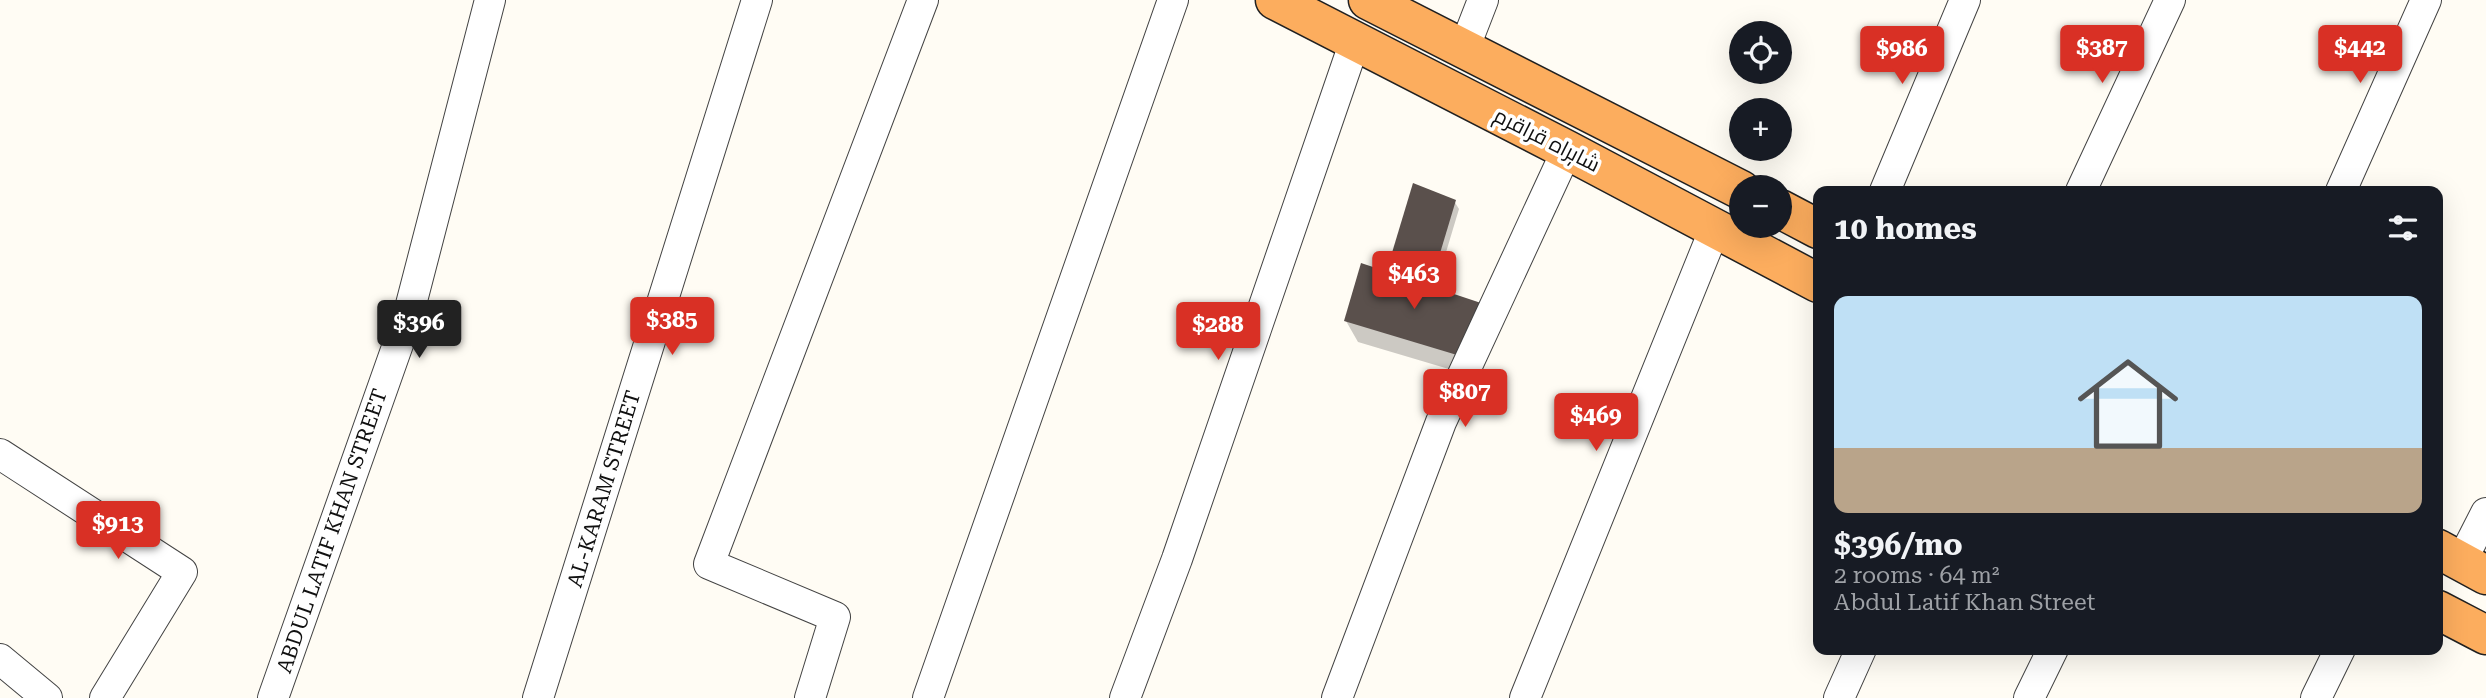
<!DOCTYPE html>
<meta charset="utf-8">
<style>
:root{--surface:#171b24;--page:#20242c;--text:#f1f3f6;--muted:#9ea1a6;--accent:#d93025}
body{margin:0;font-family:"Roboto Serif",Cairo,serif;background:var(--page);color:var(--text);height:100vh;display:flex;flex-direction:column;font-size:26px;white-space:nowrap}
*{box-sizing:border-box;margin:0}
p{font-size:23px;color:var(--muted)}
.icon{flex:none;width:38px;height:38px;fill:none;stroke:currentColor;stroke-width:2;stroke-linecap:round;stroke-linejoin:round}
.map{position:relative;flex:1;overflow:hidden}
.drawer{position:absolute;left:1813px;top:186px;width:630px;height:469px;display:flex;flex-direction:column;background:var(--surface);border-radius:14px;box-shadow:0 7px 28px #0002}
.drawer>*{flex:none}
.buttons{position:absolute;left:1729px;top:21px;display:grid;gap:14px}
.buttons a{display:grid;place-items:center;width:63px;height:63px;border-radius:50%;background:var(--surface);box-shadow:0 7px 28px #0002;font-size:35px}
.price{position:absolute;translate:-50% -60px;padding:0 16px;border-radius:7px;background:var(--accent);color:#fff;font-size:23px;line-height:46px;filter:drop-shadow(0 2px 4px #0008)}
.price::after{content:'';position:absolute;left:50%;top:42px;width:21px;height:16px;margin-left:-10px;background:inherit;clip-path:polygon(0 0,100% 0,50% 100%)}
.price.active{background:#222;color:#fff}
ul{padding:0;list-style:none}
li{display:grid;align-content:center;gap:14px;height:371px;padding:0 21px}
li span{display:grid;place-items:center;height:217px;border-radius:14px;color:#555}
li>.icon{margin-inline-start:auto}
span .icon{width:126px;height:126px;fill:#fffc;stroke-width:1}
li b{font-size:30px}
h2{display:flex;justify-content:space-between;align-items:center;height:84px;padding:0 21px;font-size:30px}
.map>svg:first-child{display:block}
.shadow{fill:#0003}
.building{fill:#5a504c}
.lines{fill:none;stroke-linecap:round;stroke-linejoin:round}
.minor-casing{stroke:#434343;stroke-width:32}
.trunk-casing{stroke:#212121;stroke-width:41}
.minor{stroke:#fff;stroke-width:30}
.trunk{stroke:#fcad5e;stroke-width:38}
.labels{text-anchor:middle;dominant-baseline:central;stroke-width:7;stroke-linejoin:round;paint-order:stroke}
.street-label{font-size:21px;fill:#101010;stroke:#fff}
</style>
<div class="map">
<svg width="2486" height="698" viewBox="0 0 2486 698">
<rect width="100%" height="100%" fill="#fffcf4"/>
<path class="shadow" d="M 1454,201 L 1459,209 L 1435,289 L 1498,328 L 1479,378 L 1358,342 L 1346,321 L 1397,277 L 1390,266 Z"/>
<g class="building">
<path d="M 1413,183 L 1456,200 L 1432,280 L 1388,266 Z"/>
<path d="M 1361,263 L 1487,305 L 1467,358 L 1344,321 Z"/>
</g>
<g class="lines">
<defs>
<g id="minor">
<path d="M 1464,49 L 1483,0"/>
<path d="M 1885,191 L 1965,0"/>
<path d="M 2081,191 L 2170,0"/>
<path d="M 2341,191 L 2426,0"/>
<path d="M 0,454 L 182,572 L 105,698"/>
<path d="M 2461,562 L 2486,513"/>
<path d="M 0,659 L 47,698"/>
<path d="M 273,698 L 408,316 L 490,0"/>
<path d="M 538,698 L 757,0"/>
<path d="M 810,698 L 835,617 L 709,564 L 923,0"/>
<path d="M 928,698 L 1173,0"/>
<path d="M 1125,698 L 1177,559 L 1355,41"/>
<path d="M 1337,698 L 1441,422 L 1567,150"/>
<path d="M 1525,698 L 1715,228"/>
<path d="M 1839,698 L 1861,649"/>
<path d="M 2029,698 L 2053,649"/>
<path d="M 2316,698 L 2340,649"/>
</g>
<g id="trunk">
<path d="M 1275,0 L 1567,150 L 1818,283"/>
<path d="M 1368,0 L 1741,190"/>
<path d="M 1780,209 L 1818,229"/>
<path d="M 2438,549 L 2486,575"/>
<path d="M 2438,610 L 2486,635"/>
</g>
</defs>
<use href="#minor" class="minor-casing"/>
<use href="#trunk" class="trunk-casing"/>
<use href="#minor" class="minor"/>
<use href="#trunk" class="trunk"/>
</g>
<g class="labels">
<g class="street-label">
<text transform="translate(1547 140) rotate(27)">شاہراہ قراقرم</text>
<text transform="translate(604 489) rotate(-73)">AL-KARAM STREET</text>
<text transform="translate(332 531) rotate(-71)">ABDUL LATIF KHAN STREET</text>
</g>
</g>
</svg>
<div class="buttons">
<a><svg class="icon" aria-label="locate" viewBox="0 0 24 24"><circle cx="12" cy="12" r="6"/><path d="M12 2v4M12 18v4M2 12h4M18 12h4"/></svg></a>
<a>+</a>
<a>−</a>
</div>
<b class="price" style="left:2102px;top:85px">$387</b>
<b class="price" style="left:2360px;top:85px">$442</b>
<b class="price" style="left:1902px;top:86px">$986</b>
<b class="price" style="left:1414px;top:311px">$463</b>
<b class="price" style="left:672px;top:357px">$385</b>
<b class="price active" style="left:419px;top:360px">$396</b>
<b class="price" style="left:1218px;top:362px">$288</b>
<b class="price" style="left:1465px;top:429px">$807</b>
<b class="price" style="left:1596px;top:453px">$469</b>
<b class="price" style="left:118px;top:561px">$913</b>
<section class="drawer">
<h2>10 homes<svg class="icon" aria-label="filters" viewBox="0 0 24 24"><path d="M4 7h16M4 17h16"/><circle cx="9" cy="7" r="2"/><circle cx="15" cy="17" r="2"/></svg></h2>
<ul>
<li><span style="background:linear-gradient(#bfe0f5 70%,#b9a48a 0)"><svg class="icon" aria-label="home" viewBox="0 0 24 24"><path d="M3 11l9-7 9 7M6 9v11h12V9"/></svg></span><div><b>$396/mo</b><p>2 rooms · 64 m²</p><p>Abdul Latif Khan Street</p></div></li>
</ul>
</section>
</div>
